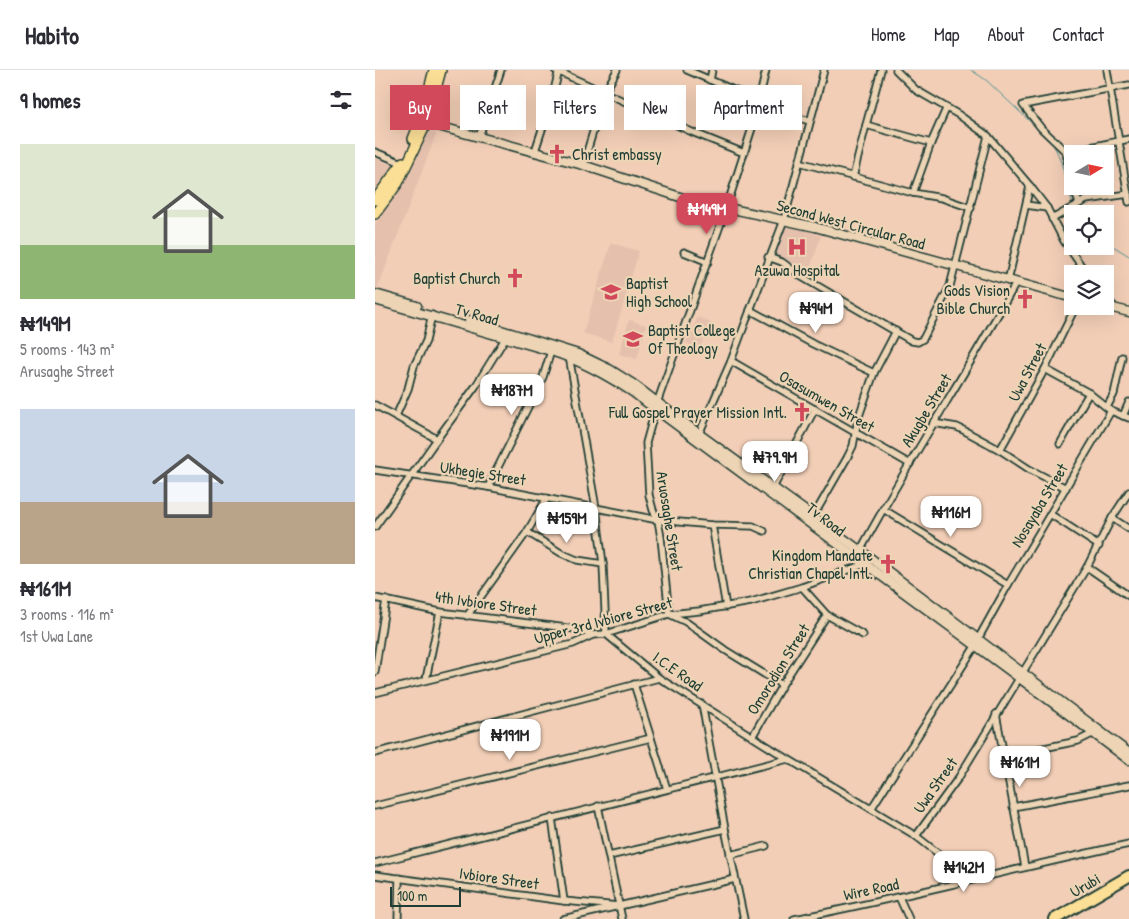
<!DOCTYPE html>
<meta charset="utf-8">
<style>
:root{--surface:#fff;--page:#f2f2f3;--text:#2b2b33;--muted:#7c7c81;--line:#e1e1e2;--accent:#d1495b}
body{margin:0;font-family:"Patrick Hand",sans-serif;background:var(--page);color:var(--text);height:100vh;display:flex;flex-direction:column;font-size:19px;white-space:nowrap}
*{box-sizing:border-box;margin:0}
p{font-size:16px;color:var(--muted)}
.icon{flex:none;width:28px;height:28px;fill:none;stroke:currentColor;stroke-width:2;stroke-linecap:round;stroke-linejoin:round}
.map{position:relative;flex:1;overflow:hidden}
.sheet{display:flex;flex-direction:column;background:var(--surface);width:375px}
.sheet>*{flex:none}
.hud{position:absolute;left:15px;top:15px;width:475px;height:45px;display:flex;gap:10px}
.needle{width:32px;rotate:80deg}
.fabs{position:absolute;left:689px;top:75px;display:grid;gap:10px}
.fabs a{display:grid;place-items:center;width:50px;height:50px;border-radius:0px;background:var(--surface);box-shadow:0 5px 20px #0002;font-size:25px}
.scale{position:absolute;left:15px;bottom:12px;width:71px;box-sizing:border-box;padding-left:5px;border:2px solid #1f3d34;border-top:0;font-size:14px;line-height:18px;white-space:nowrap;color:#1f3d34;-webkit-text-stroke:4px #edd4b5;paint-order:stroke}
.price{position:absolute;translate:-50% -42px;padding:0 11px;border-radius:10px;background:#fff;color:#222;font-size:16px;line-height:32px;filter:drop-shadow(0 1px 2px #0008)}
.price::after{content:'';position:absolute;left:50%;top:30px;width:15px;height:11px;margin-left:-8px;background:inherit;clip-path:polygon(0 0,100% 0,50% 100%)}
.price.active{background:var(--accent);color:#fff}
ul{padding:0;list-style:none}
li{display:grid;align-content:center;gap:10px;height:265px;padding:0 20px}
li span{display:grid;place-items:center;height:155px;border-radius:0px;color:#555}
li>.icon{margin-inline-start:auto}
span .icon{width:90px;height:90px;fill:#fffc;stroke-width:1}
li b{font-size:21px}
h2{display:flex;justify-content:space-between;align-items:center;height:60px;padding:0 20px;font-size:21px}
.pill{padding:0 18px;border-radius:0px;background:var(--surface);box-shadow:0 5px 20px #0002;font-size:18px;line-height:45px}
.pill.active{background:var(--accent);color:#fff}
header{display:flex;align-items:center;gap:30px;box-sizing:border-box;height:70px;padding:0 25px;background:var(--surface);border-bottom:1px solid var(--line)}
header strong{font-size:24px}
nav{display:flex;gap:28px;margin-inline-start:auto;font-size:18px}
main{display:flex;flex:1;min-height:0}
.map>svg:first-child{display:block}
.built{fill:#e5c0ad}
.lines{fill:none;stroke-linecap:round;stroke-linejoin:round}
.stream{stroke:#579495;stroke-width:1}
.street-casing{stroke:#1f3d34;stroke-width:9}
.secondary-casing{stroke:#1f3d34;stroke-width:11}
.primary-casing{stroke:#1f3d34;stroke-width:12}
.highway-casing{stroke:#1f3d34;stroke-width:14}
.street{stroke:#edd4b5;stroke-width:5.5}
.secondary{stroke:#edd4b5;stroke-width:8}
.primary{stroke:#fbdf96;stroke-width:9}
.highway{stroke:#fbdf96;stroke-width:10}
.labels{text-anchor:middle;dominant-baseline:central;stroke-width:4.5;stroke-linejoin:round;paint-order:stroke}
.poi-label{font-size:16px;fill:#1f3d34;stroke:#edd4b5;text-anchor:end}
.street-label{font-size:16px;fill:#1f3d34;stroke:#edd4b5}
</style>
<header>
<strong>Habito</strong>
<nav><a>Home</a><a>Map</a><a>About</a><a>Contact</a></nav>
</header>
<main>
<section class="sheet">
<h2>9 homes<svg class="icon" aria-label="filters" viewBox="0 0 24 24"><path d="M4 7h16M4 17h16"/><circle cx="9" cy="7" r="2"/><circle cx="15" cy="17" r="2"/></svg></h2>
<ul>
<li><span style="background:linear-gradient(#dfe7d0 65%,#8fb573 0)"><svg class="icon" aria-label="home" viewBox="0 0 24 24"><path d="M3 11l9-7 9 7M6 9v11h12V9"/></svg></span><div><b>₦149M</b><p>5 rooms · 143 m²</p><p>Arusaghe Street</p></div></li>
<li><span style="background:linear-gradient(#c9d6e8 60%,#b9a48a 0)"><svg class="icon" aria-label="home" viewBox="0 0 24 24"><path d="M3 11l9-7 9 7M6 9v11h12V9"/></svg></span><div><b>₦161M</b><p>3 rooms · 116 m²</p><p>1st Uwa Lane</p></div></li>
</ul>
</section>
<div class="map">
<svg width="754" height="849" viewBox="0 0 754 849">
<rect width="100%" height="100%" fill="#f2ceb6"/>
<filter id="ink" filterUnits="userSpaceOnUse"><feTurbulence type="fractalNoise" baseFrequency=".02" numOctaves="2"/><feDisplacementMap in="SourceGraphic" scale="10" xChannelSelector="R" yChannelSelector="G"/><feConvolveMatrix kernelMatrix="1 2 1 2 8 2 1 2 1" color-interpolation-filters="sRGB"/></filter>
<g filter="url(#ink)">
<g class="built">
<path d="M 52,61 L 62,62 L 2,220 L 0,220 L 0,154 L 34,105 Z"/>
<path d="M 0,88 L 21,97 L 0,126 Z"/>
<path d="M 409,153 L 446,166 L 435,199 L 398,187 Z"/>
<path d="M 236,173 L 264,181 L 237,272 L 208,263 Z"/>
<path d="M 323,247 L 336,253 L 324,279 L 311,273 Z"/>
<path d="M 254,250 L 271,255 L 262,289 L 244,284 Z"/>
</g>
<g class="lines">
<g class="stream">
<path d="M 596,0 L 611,10 L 663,59"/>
<path d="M 675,70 C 689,89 689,111 697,132"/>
<path d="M 700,140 L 701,144"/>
<path d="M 730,171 L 754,186"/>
</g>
<defs>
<g id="street">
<path d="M 180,0 L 317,62 L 369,83"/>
<path d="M 312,0 L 384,31"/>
<path d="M 391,0 L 379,52 L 352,136 L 282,333 L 271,373 L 274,425 L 278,440 L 283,450 L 286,468 L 294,544 L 311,552 L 350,580 L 407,615"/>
<path d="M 521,0 L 541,20 L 584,45 L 613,66 L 655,116 L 672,138 L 689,171 L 712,204"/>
<path d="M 732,0 L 754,132"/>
<path d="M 335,10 L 337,0"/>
<path d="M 382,36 L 435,51"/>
<path d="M 491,55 L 556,73"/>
<path d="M 104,67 L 126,0"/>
<path d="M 160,81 L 177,29 L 184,0"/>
<path d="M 0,82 L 27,93"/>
<path d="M 691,82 L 754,69"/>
<path d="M 424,92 L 538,123 L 567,128 L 596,138"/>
<path d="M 208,95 L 230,22 L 242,0"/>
<path d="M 478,107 L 491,55 L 506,0"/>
<path d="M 538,123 L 556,73 L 571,39"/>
<path d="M 704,133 L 695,110 L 691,82 L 666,58 L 648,35 L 754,15"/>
<path d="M 651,135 L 672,138"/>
<path d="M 677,149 L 711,130 L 754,124"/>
<path d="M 309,182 L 333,192"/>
<path d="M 393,187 L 407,192 L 427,207 L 537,271 L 543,272 L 548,269 L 575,216 L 613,66"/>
<path d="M 633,211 L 655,116"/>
<path d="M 730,226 L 740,238"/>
<path d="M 375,240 L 438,274 L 499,303"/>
<path d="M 194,286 L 221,438 L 228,494 L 231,564 L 284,608 L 413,689 L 541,766 L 597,810"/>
<path d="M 356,291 L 535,394"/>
<path d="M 0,335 L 62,369"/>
<path d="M 732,337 L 739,324 L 747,287"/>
<path d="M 736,341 L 754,348"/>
<path d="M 21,346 L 33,319 L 39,296 L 51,271 L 57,245"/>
<path d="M 748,346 L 754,332"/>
<path d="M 558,353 L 582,357 L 590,361 L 625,380 L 654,399 L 691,418"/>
<path d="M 324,364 L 356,291 L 409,150 L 449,0"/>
<path d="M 685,374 L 714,323"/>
<path d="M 625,380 L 670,299 L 701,236"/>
<path d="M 0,400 L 113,417 L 283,450 L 337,455 L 378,456 L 389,461"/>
<path d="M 113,417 L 168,307 L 176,281"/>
<path d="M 398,418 L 440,339"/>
<path d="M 508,439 L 633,515"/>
<path d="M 675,444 L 724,476"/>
<path d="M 438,447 L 472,388 L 478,376 L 483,349 L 499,303 L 521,261"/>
<path d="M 737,448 L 754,459"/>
<path d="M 337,455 L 351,537"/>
<path d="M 0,457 L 62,369 L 100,317 L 131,267"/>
<path d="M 152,462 L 186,483 L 202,490 L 228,494"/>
<path d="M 485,481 C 534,390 591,303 641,213"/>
<path d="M 712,497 L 754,526"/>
<path d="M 427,517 L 452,545 L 488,565"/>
<path d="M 0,528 L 65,542 L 200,559 L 218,565"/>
<path d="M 92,546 L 152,462 L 172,428"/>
<path d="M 603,569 L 633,515 L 736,341 L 714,323 L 670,299"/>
<path d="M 0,602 L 11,530"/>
<path d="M 51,609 L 65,542"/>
<path d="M 259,614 L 292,719"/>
<path d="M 0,623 L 198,574 L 218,565 L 231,564 L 294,544 L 324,541 L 376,532 L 427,517 L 490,494"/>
<path d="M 327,634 L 350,759 L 369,849"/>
<path d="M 621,644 L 650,797"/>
<path d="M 377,667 L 407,615 L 452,545"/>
<path d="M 0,683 L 284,608"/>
<path d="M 629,686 L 703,671 L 719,663"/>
<path d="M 0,736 L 276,668"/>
<path d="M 223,736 L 247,849"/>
<path d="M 638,737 L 754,715"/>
<path d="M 496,739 L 601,575"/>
<path d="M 177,748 L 189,831"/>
<path d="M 541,766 L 584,707 L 712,497 L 737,448 L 754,422"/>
<path d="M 355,785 L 391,776"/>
<path d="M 234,786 L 350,759"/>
<path d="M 0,793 L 413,689"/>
<path d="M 0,805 L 189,831 L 244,836"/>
<path d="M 524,827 L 534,849"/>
<path d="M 23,849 L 24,808"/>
<path d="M 188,849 L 360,809"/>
<path d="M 419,849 C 532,827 642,798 754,774"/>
</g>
<g id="secondary">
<path d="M 48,52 L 208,95 L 311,129 L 440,157 L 698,228"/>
<path d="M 0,224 L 42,236"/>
<path d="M 0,230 L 176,281 C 207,291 232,305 259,323 C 423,446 590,566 754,690"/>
<path d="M 730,236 L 754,242"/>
<path d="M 94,250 L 203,284 L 234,299 L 258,314 L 324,364 L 494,487 L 754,683"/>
</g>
<g id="primary">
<path d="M 38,69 L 47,46 L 59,0"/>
<path d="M 0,130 L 28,92"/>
<path d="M 0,144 L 23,113 L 52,52 L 66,0"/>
</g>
<path id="highway" d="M 680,849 L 754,806"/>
</defs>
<use href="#street" class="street-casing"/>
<use href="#secondary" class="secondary-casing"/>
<use href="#primary" class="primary-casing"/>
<use href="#highway" class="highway-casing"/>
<use href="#street" class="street"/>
<use href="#secondary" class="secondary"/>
<use href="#primary" class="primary"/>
<use href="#highway" class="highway"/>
</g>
</g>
<defs>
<symbol id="church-bare" viewBox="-9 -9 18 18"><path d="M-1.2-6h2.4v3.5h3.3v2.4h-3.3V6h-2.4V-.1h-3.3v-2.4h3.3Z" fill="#d1495b" stroke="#edd4b5" stroke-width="2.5" paint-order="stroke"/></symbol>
<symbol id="hospital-bare" viewBox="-9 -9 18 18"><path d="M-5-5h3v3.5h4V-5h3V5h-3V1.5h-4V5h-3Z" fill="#d1495b" stroke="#edd4b5" stroke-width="2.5" paint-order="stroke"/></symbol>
<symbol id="university-bare" viewBox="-9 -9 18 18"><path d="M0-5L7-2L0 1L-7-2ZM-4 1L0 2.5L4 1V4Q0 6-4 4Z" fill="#d1495b" stroke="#edd4b5" stroke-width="2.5" paint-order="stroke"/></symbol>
</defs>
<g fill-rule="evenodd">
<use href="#church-bare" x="168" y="70" width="28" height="28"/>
<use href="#hospital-bare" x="408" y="163" width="28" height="28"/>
<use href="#church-bare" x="126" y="194" width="28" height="28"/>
<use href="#university-bare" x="222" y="208" width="28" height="28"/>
<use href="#church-bare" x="636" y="215" width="28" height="28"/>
<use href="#university-bare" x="244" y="255" width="28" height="28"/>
<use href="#church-bare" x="413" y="328" width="28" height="28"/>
<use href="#church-bare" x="499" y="480" width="28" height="28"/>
</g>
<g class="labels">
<g class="poi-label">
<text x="197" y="84" text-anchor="start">Christ embassy</text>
<text x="422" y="200" text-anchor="middle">Azuwa Hospital</text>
<text x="125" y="208">Baptist Church</text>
<text x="251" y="213" text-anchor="start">Baptist<tspan x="251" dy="18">High School</tspan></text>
<text x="635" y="220">Gods Vision<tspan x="635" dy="18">Bible Church</tspan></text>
<text x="273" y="260" text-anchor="start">Baptist College<tspan x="273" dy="18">Of Theology</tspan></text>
<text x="412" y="342">Full Gospel Prayer Mission Intl.</text>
<text x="498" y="485">Kingdom Mandate<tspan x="498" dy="18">Christian Chapel Intl.</tspan></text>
</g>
<g class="street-label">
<text transform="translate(476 154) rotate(15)">Second West Circular Road</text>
<text transform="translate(102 244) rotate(16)">Tv Road</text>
<text transform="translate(652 302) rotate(-62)">Uwa Street</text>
<text transform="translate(452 331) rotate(30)">Osasumwen Street</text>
<text transform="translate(551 340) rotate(-59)">Akugbe Street</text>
<text transform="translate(108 403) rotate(9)">Ukhegie Street</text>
<text transform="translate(664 435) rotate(-59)">Nosayaba Street</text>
<text transform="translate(451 449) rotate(37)">Tv Road</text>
<text transform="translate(295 451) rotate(81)">Aruosaghe Street</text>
<text transform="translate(111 533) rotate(8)">4th Ivbiore Street</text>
<text transform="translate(228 550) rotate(-15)">Upper 3rd Ivbiore Street</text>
<text transform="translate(403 599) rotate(-58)">Omorodion Street</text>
<text transform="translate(303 601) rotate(35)">I.C.E Road</text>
<text transform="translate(560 715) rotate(-55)">Uwa Street</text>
<text transform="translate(124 808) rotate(8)">Ivbiore Street</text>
<text transform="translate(710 815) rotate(-30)">Urubi</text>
<text transform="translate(496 819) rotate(-12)">Wire Road</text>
</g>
</g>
</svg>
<div class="fabs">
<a><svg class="needle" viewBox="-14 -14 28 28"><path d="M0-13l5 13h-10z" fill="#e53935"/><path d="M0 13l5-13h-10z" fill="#7c7c81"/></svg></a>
<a><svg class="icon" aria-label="locate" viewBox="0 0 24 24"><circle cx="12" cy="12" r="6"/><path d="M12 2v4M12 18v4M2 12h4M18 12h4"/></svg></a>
<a><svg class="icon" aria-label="layers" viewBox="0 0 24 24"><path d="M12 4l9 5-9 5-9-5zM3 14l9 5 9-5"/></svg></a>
</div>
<div class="scale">100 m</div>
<b class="price active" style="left:332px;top:165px">₦149M</b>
<b class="price" style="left:441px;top:264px">₦94M</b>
<b class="price" style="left:137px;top:346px">₦187M</b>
<b class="price" style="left:400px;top:413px">₦79.9M</b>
<b class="price" style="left:576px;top:468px">₦116M</b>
<b class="price" style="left:192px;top:474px">₦159M</b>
<b class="price" style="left:135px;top:691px">₦191M</b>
<b class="price" style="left:645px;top:718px">₦161M</b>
<b class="price" style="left:589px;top:823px">₦142M</b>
<div class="hud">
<a class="pill active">Buy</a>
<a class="pill">Rent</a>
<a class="pill">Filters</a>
<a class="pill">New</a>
<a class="pill">Apartment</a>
</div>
</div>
</main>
